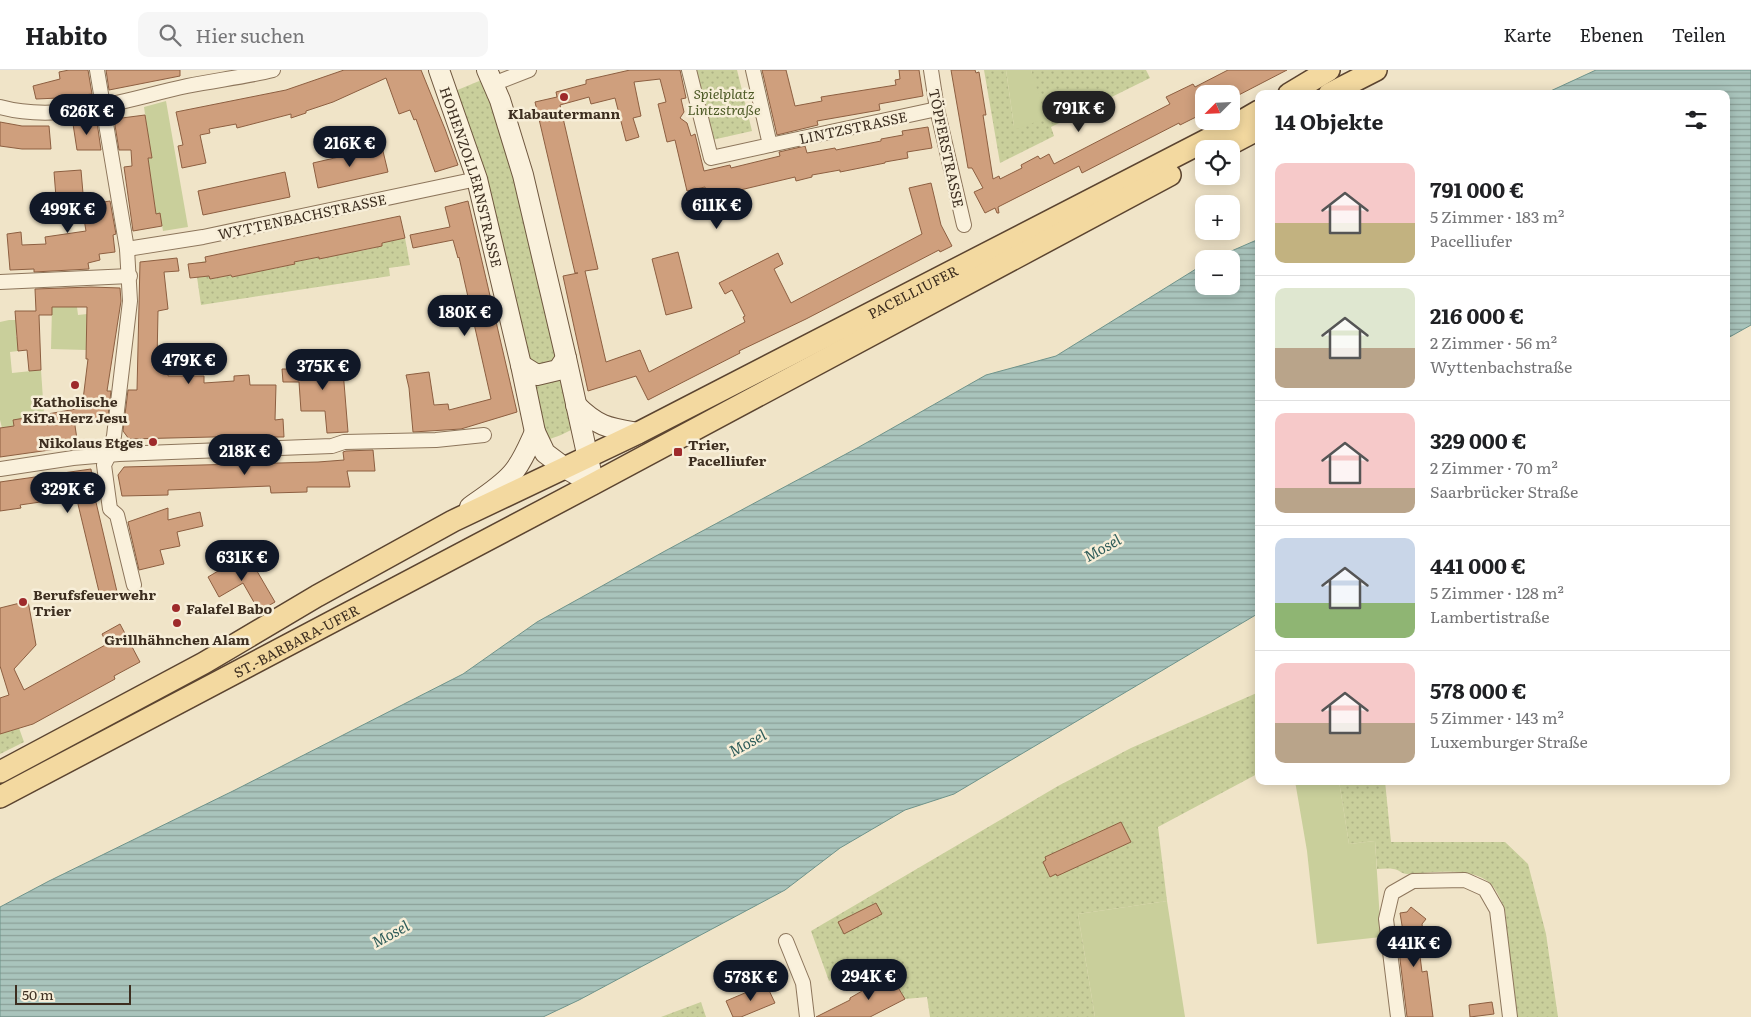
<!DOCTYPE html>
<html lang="de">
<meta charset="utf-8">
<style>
:root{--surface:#fff;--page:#f6f6f6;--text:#202124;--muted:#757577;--line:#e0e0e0;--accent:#111827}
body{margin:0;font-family:Literata,serif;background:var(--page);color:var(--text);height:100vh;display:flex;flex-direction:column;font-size:19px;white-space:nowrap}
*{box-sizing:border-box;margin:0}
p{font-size:16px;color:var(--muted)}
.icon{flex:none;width:28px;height:28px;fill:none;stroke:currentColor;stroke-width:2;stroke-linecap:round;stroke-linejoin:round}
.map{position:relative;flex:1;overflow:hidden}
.sheet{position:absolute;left:1255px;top:20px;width:475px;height:695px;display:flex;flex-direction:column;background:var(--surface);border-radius:10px;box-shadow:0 2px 12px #0003}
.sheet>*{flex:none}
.needle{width:32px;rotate:246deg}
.buttons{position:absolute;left:1195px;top:15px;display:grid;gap:10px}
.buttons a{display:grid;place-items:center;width:45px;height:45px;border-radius:10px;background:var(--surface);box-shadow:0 2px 12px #0003;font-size:25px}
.scale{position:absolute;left:15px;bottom:12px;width:116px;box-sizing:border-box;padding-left:5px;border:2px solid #3d2e20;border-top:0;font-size:14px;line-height:18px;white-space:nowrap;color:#3d2e20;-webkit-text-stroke:4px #f7eed8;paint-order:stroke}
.price{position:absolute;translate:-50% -42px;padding:0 11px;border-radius:18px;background:var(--accent);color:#fff;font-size:16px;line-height:32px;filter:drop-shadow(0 1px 2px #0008)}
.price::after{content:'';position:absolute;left:50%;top:30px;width:15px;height:11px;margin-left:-8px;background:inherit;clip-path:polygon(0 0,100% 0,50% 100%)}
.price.active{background:#222;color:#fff}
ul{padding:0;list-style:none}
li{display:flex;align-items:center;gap:15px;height:125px;padding:0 20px}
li+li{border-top:1px solid var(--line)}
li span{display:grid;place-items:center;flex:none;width:140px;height:100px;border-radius:10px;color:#555}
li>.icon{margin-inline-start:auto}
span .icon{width:60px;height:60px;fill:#fffc;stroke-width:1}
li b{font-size:21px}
h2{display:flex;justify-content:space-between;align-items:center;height:60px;padding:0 20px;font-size:21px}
header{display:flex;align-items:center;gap:30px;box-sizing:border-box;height:70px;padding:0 25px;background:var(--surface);border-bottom:1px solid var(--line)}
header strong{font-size:24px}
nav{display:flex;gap:28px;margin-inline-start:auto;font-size:18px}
.search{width:350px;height:45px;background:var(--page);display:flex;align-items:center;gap:12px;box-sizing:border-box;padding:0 18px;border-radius:10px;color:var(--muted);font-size:19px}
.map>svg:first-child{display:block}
.grass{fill:url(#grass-dots)}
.garden{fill:#c9cf9b}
.water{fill:url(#water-rules);stroke:#6f938a}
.building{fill:#cf9f7d;stroke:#8d5f41}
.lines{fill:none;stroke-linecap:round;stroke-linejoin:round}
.street-casing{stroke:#8d765c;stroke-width:16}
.secondary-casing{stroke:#6f573f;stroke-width:22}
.primary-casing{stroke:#5b4430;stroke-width:24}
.street{stroke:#faf1dc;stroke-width:14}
.secondary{stroke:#faf1dc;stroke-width:20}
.primary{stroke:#f3d9a0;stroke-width:21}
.poi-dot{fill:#9e2a2b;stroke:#f7eed8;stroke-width:2}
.labels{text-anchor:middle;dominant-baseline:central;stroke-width:5;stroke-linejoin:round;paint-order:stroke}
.park-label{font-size:14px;font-style:italic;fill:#4d5a26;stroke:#f7eed8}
.poi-label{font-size:14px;font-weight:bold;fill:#3d2e20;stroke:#f7eed8}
.street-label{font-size:14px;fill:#3d2e20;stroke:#f7eed8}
.water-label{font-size:15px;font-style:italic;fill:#2f5d5a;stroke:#f7eed8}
</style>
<header>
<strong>Habito</strong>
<div class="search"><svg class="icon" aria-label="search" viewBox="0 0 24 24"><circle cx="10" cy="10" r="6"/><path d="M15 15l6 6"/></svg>Hier suchen</div>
<nav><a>Karte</a><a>Ebenen</a><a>Teilen</a></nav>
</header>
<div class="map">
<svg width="1751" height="947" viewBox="0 0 1751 947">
<defs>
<pattern id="grass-dots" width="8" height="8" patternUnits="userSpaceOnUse" patternTransform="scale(1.25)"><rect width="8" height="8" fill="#c9cf9b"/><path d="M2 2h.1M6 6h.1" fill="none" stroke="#aeb285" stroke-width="1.8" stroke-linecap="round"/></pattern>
<pattern id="water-rules" width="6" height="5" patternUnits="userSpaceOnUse" patternTransform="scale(1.25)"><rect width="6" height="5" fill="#a9c4bc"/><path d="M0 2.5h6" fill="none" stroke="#8ba098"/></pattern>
</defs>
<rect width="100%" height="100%" fill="#f0e4c8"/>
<g class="grass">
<path d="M 696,0 L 737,0 L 752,61 L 712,70 Z"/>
<path d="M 984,0 L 1006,0 L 1014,56 L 1033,11 L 1031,0 L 1146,0 L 1150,8 L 1051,57 L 1054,66 L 1000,93 Z"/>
<path d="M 484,9 L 515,99 L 558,280 L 554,290 L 545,296 L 530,292 L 455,21 Z"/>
<path d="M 405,168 L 410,195 L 389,198 L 390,206 L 201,235 L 195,193 L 206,191 L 210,209 L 231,205 L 232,207 L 254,202 L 272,196 L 273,199 L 295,194 L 294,192 L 319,187 L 320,189 L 342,184 L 360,178 L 361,181 L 382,176 L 382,173 Z"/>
<path d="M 563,307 L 573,359 L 561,365 L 547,370 L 530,308 C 544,315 550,314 563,307 Z"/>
<path d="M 1259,622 L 1259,703 L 1158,757 L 1167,831 L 1078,844 L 1095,947 L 930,947 L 927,927 L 905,929 L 891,906 L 872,915 L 871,908 L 863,892 L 829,911 L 811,861 L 1058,716 L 1131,678 Z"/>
<path d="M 19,658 L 24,672 L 0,684 L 0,664 Z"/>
<path d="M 1339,711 L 1385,711 L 1391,772 L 1505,772 L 1528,794 L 1546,864 L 1558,947 L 1516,947 L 1505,840 C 1501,830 1497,820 1490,813 C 1471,796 1430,803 1407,804 C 1402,804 1398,799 1393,799 C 1388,798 1382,799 1377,799 L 1375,771 L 1349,774 Z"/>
<path d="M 701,932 L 706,947 L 661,947 Z"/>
</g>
<g class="garden">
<path d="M 1006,0 L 1031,0 L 1046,48 L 1017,59 L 1014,56 Z"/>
<path d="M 166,31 L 188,157 L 163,161 L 160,144 L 156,144 L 148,88 L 151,87 L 144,37 Z"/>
<path d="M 52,237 L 77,237 L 78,245 L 87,244 L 86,280 L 51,279 Z"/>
<path d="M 9,250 L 18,250 L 19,260 L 16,261 L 16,267 L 18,267 L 18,281 L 10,282 L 12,303 L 41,300 L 44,344 L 30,347 L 31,354 L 14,350 L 14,356 L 2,358 L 0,350 L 0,252 Z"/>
<path d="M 1295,711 L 1339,711 L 1349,774 L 1375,771 L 1381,867 L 1317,874 L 1307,781 Z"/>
<path d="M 1167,831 L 1185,947 L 1095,947 L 1078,844 Z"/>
</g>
<g class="water">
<path d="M 1596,0 L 1751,0 L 1751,255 L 1726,269 L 1726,24 L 1544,24 Z"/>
<path d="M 1259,169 L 1259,543 L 954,724 L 905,740 L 840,778 L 785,820 L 579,930 L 543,947 L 0,947 L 0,837 L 49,811 L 235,720 L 463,604 L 537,552 L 665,481 L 859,377 L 986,305 L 1056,286 L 1204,194 L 1204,216 L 1231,216 L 1231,189 L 1213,189 Z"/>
</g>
<g class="building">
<path d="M 69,0 L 88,0 L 92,24 L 59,28 L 36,29 L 33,16 L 60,9 L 59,2 Z"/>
<path d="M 106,0 L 180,0 L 180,6 L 109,20 Z"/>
<path d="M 344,0 L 421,0 L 445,59 L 458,95 L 435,102 L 416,49 L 414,50 L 410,40 L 399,44 L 386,8 L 333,32 L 306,41 L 306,43 L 291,48 L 291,44 L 237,58 L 236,54 L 209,59 L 210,63 L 200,65 L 206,93 L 182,98 L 178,76 L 183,75 L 176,42 L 286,20 Z"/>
<path d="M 630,0 L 680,0 L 686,28 L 681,29 L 684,42 L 680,48 L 687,53 L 691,66 L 695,64 L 704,101 L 730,95 L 731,98 L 780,86 L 779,82 L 805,76 L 807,83 L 835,78 L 836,80 L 881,71 L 881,69 L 903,65 L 902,61 L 928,57 L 932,78 L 907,82 L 908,88 L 885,92 L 885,93 L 840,102 L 840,100 L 812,105 L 812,107 L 796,111 L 795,107 L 736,121 L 739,130 L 710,137 L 705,117 L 687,121 L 675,70 L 667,72 L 658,34 L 666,32 L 660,9 L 634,12 L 641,46 L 633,48 L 639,67 L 626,71 L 615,28 L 591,34 L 589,27 L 560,35 L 598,199 L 585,201 L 606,292 L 640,280 L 649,302 L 745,252 L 743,247 L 745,246 L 732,220 L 725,224 L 719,213 L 778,183 L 783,194 L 774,199 L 791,233 L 922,164 L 909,118 L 931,113 L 941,155 L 952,176 L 940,182 L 939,180 L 806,249 L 739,281 L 740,283 L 648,330 L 636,306 L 588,321 L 563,206 L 578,203 L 575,203 L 535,32 L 557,27 L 556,22 L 586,14 L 586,10 Z"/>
<path d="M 762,0 L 786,0 L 795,36 L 822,31 L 821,27 L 896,15 L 895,10 L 900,9 L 899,0 L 919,0 L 923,26 L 879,34 L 880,40 L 817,51 L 818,55 L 777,65 Z"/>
<path d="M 951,0 L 975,0 L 976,3 L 979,2 L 986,45 L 983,45 L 993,109 L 999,106 L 1000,109 L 1022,98 L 1021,95 L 1038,86 L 1040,89 L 1049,84 L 1054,94 L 1170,34 L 1166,27 L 1193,14 L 1195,17 L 1228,0 L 1287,0 L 1231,29 L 1231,24 L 1204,24 L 1204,43 L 1180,55 L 1179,53 L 1082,103 L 1079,96 L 998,137 L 999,143 L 997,143 L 995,138 L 985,143 L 974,122 L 983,118 L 972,98 L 968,98 Z"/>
<path d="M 145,45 L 152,88 L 148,88 L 156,144 L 160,143 L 162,156 L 133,161 L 124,97 L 132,96 L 131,80 L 119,80 L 114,49 Z"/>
<path d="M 94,51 L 97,52 L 101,80 L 77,80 L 73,54 Z"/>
<path d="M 0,52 L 22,56 L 49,56 L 51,79 L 22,79 L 0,76 Z"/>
<path d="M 382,77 L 388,102 L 318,118 L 313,93 Z"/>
<path d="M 81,100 L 84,135 L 110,131 L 116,164 L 113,165 L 115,182 L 99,184 L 100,190 L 88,193 L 89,199 L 34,202 L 34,199 L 10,200 L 7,164 L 21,162 L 22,175 L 46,174 L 45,167 L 86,161 L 82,137 L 57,140 L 54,102 Z"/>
<path d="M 285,102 L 290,127 L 203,145 L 198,121 Z"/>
<path d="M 468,131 L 517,342 L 461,359 L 413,362 L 409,318 L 406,305 L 429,302 L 434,335 L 448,334 L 449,340 L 491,329 L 459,187 L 458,188 L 453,170 L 413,178 L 410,165 L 450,157 L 445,137 Z"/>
<path d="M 400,146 L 405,168 L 382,173 L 382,176 L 319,189 L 319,187 L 294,192 L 295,194 L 232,207 L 231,205 L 210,209 L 209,206 L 190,208 L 188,194 L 206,192 L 205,187 Z"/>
<path d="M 678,182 L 692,238 L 666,245 L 652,189 Z"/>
<path d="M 177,188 L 179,201 L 164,202 L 168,239 L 158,241 L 157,291 L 169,291 L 168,306 L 204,306 L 204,313 L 234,311 L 234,306 L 249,305 L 250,315 L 276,315 L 275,350 L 283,349 L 284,367 L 253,367 L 253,366 L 129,369 L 123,361 L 128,320 L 137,320 L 140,192 Z"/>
<path d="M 91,217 L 120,218 L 121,231 L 107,321 L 111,321 L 107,354 L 74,349 L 78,376 L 0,387 L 0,358 L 14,356 L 13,350 L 82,338 L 88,289 L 86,289 L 87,237 L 52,237 L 52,245 L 39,245 L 41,300 L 29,301 L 27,280 L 18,281 L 15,241 L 36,241 L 35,219 Z"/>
<path d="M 312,288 L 342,288 L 348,362 L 327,363 L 325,341 L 301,341 L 299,312 L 283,312 L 282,299 L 313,299 Z"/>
<path d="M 373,380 L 375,401 L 347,401 L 350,417 L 307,417 L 307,422 L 271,423 L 270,416 L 168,420 L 168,425 L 122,426 L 118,405 L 124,397 L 318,392 L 344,390 L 343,382 L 346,381 Z"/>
<path d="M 91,399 L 95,428 L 118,526 L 101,530 L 77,430 L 55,433 L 54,430 L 20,435 L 21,438 L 0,441 L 0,412 Z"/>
<path d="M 168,438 L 168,450 L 200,442 L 203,456 L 177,462 L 180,476 L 160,480 L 164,494 L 139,500 L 128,452 Z"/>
<path d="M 247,484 L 275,532 L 259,541 L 243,513 L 219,527 L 208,507 Z"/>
<path d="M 28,531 L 36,575 L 14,599 L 24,620 L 107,574 L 102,564 L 120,554 L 140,592 L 114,606 L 115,609 L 33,654 L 0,664 L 0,628 L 9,625 L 0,596 L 0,538 Z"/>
<path d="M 1121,752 L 1131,772 L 1057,806 L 1056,804 L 1050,807 L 1043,792 L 1046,790 L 1045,787 Z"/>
<path d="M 876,833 L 882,844 L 844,864 L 838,852 Z"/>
<path d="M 1411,837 L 1426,849 L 1422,854 L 1423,862 L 1417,862 L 1422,902 L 1427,901 L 1433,947 L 1407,947 L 1399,881 L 1406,880 L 1400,843 L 1407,842 Z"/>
<path d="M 891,906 L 905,929 L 870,947 L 816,947 L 850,930 L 850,928 L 881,910 Z"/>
<path d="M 766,914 L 775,933 L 741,947 L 733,947 L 726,931 Z"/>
<path d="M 1492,932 L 1494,944 L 1470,947 L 1469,935 Z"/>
</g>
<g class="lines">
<defs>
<g id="street">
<path d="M 97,0 L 127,179 L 130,231 L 114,366 L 109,385 L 104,395 L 110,439 L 117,445 L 134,515"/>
<path d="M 689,0 L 711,88 L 770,75 L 753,0"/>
<path d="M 931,0 L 937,39 L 964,155"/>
<path d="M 493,14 L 529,0"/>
<path d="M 0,37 C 62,54 126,29 187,16 C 216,10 245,7 273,0"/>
<path d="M 770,75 L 937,39"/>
<path d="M 127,179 L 203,167 L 477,109"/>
<path d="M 0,212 L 130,206"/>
<path d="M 0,399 L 73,388 L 119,384 L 332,376 L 344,372 L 436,370 L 484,365"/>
<path d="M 786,871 L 803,913 L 807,947"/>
<path d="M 1398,947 L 1386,849 L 1392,823 L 1413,811 L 1465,810 L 1485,819 L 1497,840 L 1510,947"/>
</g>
<g id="secondary">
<path id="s1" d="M 439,0 L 477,109 L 521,295 L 535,362 L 545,383 L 565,398 L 593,414"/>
<path d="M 487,0 L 500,30 L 523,105 L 566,288 L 591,402"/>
<path d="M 521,295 L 537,305 L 558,300 L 566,288"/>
<path d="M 576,335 C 598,357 609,358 638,363"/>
<path d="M 470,437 C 485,426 504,415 515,400 C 524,388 529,375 535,362"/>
</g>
<g id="primary">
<path d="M 1289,24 L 1329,0"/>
<path d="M 1329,24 L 1376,0"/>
<path d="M 1221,79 L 1259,59"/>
<path id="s2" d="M 0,702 L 204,593 L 317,526 L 453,451 L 638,363 L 1228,59 L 1259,41"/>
<path id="s3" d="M 0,727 L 593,414 L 1170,105"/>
</g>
</defs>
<use href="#street" class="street-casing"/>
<use href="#secondary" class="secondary-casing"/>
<use href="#primary" class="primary-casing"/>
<use href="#street" class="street"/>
<use href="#secondary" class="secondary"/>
<use href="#primary" class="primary"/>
</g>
<g class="poi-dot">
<circle cx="564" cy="27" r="5"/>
<circle cx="75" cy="315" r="5"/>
<circle cx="153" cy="372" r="5"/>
<rect x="673" y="377" width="10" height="10" rx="2.5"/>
<circle cx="23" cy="532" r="5"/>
<circle cx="176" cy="538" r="5"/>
<circle cx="177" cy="553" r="5"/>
</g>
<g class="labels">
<g class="park-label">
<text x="724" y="23">Spielplatz<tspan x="724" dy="16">Lintzstraße</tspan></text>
</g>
<g class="poi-label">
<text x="564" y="43">Klabautermann</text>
<text x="75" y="331">Katholische<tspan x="75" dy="16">KiTa Herz Jesu</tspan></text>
<text x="143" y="372" text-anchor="end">Nikolaus Etges</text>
<text x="688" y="374" text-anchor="start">Trier,<tspan x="688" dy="16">Pacelliufer</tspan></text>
<text x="33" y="524" text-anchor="start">Berufsfeuerwehr<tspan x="33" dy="16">Trier</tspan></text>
<text x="186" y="538" text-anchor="start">Falafel Babo</text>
<text x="177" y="569">Grillhähnchen Alam</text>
</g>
<g class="street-label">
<text transform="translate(853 57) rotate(-12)">LINTZSTRASSE</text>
<text transform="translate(947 78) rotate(78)">TÖPFERSTRASSE</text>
<text stroke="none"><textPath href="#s1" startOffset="112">HOHENZOLLERNSTRASSE</textPath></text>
<text transform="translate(302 146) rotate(-12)">WYTTENBACHSTRASSE</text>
<text stroke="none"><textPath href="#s2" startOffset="1032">PACELLIUFER</textPath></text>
<text stroke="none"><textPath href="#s3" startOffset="335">ST.-BARBARA-UFER</textPath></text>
</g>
<g class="water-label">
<text transform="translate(1102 477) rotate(-29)">Mosel</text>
<text transform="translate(747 672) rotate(-28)">Mosel</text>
<text transform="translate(390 863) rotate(-28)">Mosel</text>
</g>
</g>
</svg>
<div class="buttons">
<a><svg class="needle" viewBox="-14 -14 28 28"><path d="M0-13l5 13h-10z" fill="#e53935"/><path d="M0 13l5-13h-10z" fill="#757577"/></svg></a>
<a><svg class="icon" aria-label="locate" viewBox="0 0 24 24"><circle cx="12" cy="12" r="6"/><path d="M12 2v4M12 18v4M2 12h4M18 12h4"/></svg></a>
<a>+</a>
<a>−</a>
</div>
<div class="scale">50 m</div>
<b class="price active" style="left:1079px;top:63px">791K €</b>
<b class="price" style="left:87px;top:66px">626K €</b>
<b class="price" style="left:350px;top:98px">216K €</b>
<b class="price" style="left:717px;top:160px">611K €</b>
<b class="price" style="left:68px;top:164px">499K €</b>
<b class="price" style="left:465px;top:267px">180K €</b>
<b class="price" style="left:189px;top:315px">479K €</b>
<b class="price" style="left:323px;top:321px">375K €</b>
<b class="price" style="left:245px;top:406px">218K €</b>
<b class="price" style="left:68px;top:444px">329K €</b>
<b class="price" style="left:242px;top:512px">631K €</b>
<b class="price" style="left:1414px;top:898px">441K €</b>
<b class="price" style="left:869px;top:931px">294K €</b>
<b class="price" style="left:751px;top:932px">578K €</b>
<section class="sheet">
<h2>14 Objekte<svg class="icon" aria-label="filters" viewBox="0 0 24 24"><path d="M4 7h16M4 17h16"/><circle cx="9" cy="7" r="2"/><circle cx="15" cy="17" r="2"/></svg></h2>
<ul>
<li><span style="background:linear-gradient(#f6c9c9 60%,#c2b280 0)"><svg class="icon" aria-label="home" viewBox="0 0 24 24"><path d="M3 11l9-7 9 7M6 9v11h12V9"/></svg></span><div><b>791 000 €</b><p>5 Zimmer · 183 m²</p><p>Pacelliufer</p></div></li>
<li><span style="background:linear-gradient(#dfe7d0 60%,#b9a48a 0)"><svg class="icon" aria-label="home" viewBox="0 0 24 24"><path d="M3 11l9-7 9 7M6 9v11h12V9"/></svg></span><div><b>216 000 €</b><p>2 Zimmer · 56 m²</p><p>Wyttenbachstraße</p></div></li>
<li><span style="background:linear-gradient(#f6c9c9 75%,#b9a48a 0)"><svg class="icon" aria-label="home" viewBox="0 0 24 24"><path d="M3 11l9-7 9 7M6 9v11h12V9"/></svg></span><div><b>329 000 €</b><p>2 Zimmer · 70 m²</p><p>Saarbrücker Straße</p></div></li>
<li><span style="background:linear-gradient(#c9d6e8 65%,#8fb573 0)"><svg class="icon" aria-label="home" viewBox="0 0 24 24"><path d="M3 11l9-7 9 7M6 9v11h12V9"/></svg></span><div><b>441 000 €</b><p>5 Zimmer · 128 m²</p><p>Lambertistraße</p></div></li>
<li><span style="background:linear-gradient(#f6c9c9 60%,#b9a48a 0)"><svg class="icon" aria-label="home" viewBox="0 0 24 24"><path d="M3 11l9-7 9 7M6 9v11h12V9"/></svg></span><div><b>578 000 €</b><p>5 Zimmer · 143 m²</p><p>Luxemburger Straße</p></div></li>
</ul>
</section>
</div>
